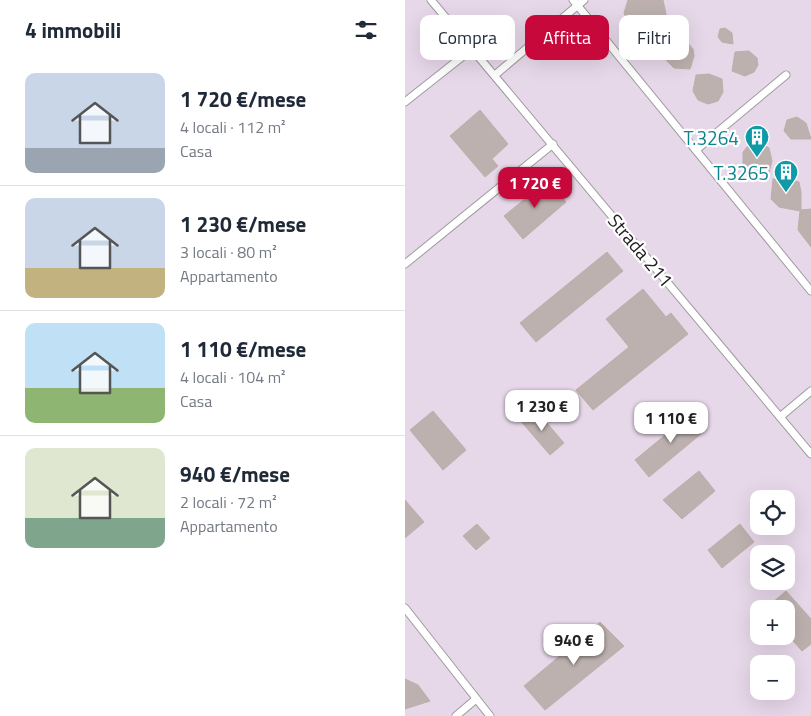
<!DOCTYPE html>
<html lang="it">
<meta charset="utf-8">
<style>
:root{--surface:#fff;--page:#f6f6f7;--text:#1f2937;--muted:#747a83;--line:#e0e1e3;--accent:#c7083b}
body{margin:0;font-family:"Titillium Web",sans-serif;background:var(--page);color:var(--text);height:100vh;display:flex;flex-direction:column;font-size:19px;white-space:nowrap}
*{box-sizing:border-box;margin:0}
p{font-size:16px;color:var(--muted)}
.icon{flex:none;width:28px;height:28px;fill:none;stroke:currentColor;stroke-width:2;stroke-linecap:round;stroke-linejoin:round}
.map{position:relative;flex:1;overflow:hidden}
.details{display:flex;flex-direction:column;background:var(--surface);width:405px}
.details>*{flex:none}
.banner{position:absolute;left:15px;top:15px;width:315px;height:45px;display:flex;gap:10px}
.fabs{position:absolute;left:345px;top:490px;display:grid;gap:10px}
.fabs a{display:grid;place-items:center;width:45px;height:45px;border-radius:10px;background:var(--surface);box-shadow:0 5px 20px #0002;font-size:25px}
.price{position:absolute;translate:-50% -42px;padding:0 11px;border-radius:10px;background:#fff;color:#222;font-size:16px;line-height:32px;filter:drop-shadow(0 1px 2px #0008)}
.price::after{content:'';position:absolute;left:50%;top:30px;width:15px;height:11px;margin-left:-8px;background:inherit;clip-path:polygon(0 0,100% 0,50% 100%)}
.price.current{background:var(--accent);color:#fff}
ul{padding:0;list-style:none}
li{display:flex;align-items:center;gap:15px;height:125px;padding:0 25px}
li+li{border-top:1px solid var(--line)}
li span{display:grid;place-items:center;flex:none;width:140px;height:100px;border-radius:10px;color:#555}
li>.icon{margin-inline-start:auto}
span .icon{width:60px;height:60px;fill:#fffc;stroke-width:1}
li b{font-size:21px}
h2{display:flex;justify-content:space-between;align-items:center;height:60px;padding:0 25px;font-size:21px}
.chip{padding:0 18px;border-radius:10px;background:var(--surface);box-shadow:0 5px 20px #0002;font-size:18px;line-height:45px}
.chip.current{background:var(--accent);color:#fff}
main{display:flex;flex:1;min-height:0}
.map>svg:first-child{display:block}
.industrial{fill:#e7d8e9;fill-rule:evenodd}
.building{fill:#bcb1af;stroke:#c1ada9}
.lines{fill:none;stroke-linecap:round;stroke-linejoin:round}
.service-casing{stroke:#9c9c9c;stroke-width:9}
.service{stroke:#fff;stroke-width:7}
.labels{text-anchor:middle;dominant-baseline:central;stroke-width:4.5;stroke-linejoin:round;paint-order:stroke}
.culture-label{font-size:19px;fill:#0d838f;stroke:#fff;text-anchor:end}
.street-label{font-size:19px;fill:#1f1f1f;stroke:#fff}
</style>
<main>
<section class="details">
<h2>4 immobili<svg class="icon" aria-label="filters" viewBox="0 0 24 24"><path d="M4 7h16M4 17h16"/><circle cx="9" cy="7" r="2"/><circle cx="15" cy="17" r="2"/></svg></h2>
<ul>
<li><span style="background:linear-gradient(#c9d6e8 75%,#9aa5b1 0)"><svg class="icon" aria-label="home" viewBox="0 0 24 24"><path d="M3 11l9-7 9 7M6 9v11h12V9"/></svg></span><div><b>1 720 €/mese</b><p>4 locali · 112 m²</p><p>Casa</p></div></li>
<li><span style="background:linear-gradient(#c9d6e8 70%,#c2b280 0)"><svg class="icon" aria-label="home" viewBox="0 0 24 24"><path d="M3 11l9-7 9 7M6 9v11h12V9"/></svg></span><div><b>1 230 €/mese</b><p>3 locali · 80 m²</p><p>Appartamento</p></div></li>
<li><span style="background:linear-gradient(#bfe0f5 65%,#8fb573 0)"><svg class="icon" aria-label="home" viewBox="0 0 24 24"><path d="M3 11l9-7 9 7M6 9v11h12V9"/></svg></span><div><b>1 110 €/mese</b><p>4 locali · 104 m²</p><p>Casa</p></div></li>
<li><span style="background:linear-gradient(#dfe7d0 70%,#7fa58c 0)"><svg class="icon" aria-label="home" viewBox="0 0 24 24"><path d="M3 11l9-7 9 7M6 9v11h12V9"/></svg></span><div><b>940 €/mese</b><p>2 locali · 72 m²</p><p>Appartamento</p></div></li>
</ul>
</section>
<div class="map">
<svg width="406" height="716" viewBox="0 0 406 716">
<rect width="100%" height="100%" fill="#f0eae6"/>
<path class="industrial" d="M 0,0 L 406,0 L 406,716 L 0,716 ZM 354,499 L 381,499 L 381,526 L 354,526 ZM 354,554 L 381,554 L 381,581 L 354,581 ZM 354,609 L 381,609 L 381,636 L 354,636 ZM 354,664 L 381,664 L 381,691 L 354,691 Z"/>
<g class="building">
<path d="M 223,0 L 258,0 L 261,14 L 256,31 L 238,33 L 225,27 L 219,13 Z"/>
<path d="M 320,28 L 327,33 L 328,44 L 317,42 L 313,37 L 315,29 Z"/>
<path d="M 274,38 L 281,41 L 288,49 L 289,56 L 285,69 L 269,68 L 259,58 L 262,39 Z"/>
<path d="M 344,51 L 352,58 L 353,65 L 349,72 L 340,76 L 327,71 L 330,52 Z"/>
<path d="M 304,74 L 317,79 L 318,92 L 313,101 L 303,104 L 293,100 L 288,91 L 291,75 Z"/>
<path d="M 75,110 L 103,144 L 87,159 L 93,166 L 80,177 L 45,136 Z"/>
<path d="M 392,117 L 401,123 L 406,139 L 386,139 L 379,131 L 382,120 Z"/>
<path d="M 349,143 L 356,143 L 364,148 L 367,161 L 364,173 L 348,173 L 338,164 L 338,152 L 343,146 Z"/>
<path d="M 382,178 L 394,182 L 396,192 L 396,210 L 406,209 L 406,247 L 393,230 L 395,211 L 374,207 L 366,199 L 368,179 Z"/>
<path d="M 143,180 L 161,202 L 118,239 L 99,216 Z"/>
<path d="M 202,252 L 218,271 L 131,342 L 115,323 Z"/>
<path d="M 238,289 L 261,317 L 266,313 L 283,334 L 188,410 L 171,390 L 224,347 L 201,319 Z"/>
<path d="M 130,409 L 159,443 L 145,455 L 114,419 Z"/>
<path d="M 28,411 L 61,450 L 38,470 L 5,430 Z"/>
<path d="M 288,412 L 302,429 L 244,477 L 230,460 Z"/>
<path d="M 294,471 L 310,491 L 277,519 L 258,500 Z"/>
<path d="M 0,500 L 19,522 L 0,538 Z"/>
<path d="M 72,524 L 85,538 L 71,550 L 58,536 Z"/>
<path d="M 335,524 L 349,542 L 317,568 L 303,550 Z"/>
<path d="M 381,591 L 406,619 L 406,644 L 397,651 L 381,633 L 381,609 L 360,609 Z"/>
<path d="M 195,622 L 219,646 L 140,710 L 119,686 Z"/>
<path d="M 0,679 L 13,685 L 25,701 L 0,709 Z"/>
</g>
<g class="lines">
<defs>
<g id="service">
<path d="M 26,0 L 406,454"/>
<path d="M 168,0 L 406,291"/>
<path d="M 90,75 L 179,0"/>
<path d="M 0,102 L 67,49"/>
<path d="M 291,150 L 381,75"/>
<path d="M 0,264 L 148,144"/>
<path d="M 375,417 L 406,391"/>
<path d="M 0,608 L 85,716"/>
<path d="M 51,716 L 71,699"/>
</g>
</defs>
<use href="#service" class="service-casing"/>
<use href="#service" class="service"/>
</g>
<defs>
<symbol id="building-pin" viewBox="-11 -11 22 30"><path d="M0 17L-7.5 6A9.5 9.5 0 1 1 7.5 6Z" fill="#0f9aa8" stroke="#fff"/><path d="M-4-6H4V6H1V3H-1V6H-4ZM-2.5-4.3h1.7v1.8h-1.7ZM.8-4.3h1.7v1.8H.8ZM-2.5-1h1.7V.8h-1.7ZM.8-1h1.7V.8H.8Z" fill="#fff"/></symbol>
</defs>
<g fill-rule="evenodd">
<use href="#building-pin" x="338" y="123" width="28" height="38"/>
<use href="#building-pin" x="367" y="158" width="28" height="38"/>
</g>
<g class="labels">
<g class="culture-label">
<text x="334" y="137">T.3264</text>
<text x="364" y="172">T.3265</text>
</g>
<g class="street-label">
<text transform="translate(236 250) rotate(50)">Strada 211</text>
</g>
</g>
</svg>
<div class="fabs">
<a><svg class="icon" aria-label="locate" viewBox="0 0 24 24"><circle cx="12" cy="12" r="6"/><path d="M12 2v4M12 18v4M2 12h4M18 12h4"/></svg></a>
<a><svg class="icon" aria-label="layers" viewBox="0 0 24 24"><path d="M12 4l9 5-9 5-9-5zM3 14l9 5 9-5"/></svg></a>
<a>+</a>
<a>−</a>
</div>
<b class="price current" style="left:130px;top:209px">1 720 €</b>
<b class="price" style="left:137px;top:432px">1 230 €</b>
<b class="price" style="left:266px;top:444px">1 110 €</b>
<b class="price" style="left:169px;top:666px">940 €</b>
<div class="banner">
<a class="chip">Compra</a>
<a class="chip current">Affitta</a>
<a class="chip">Filtri</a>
</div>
</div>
</main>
